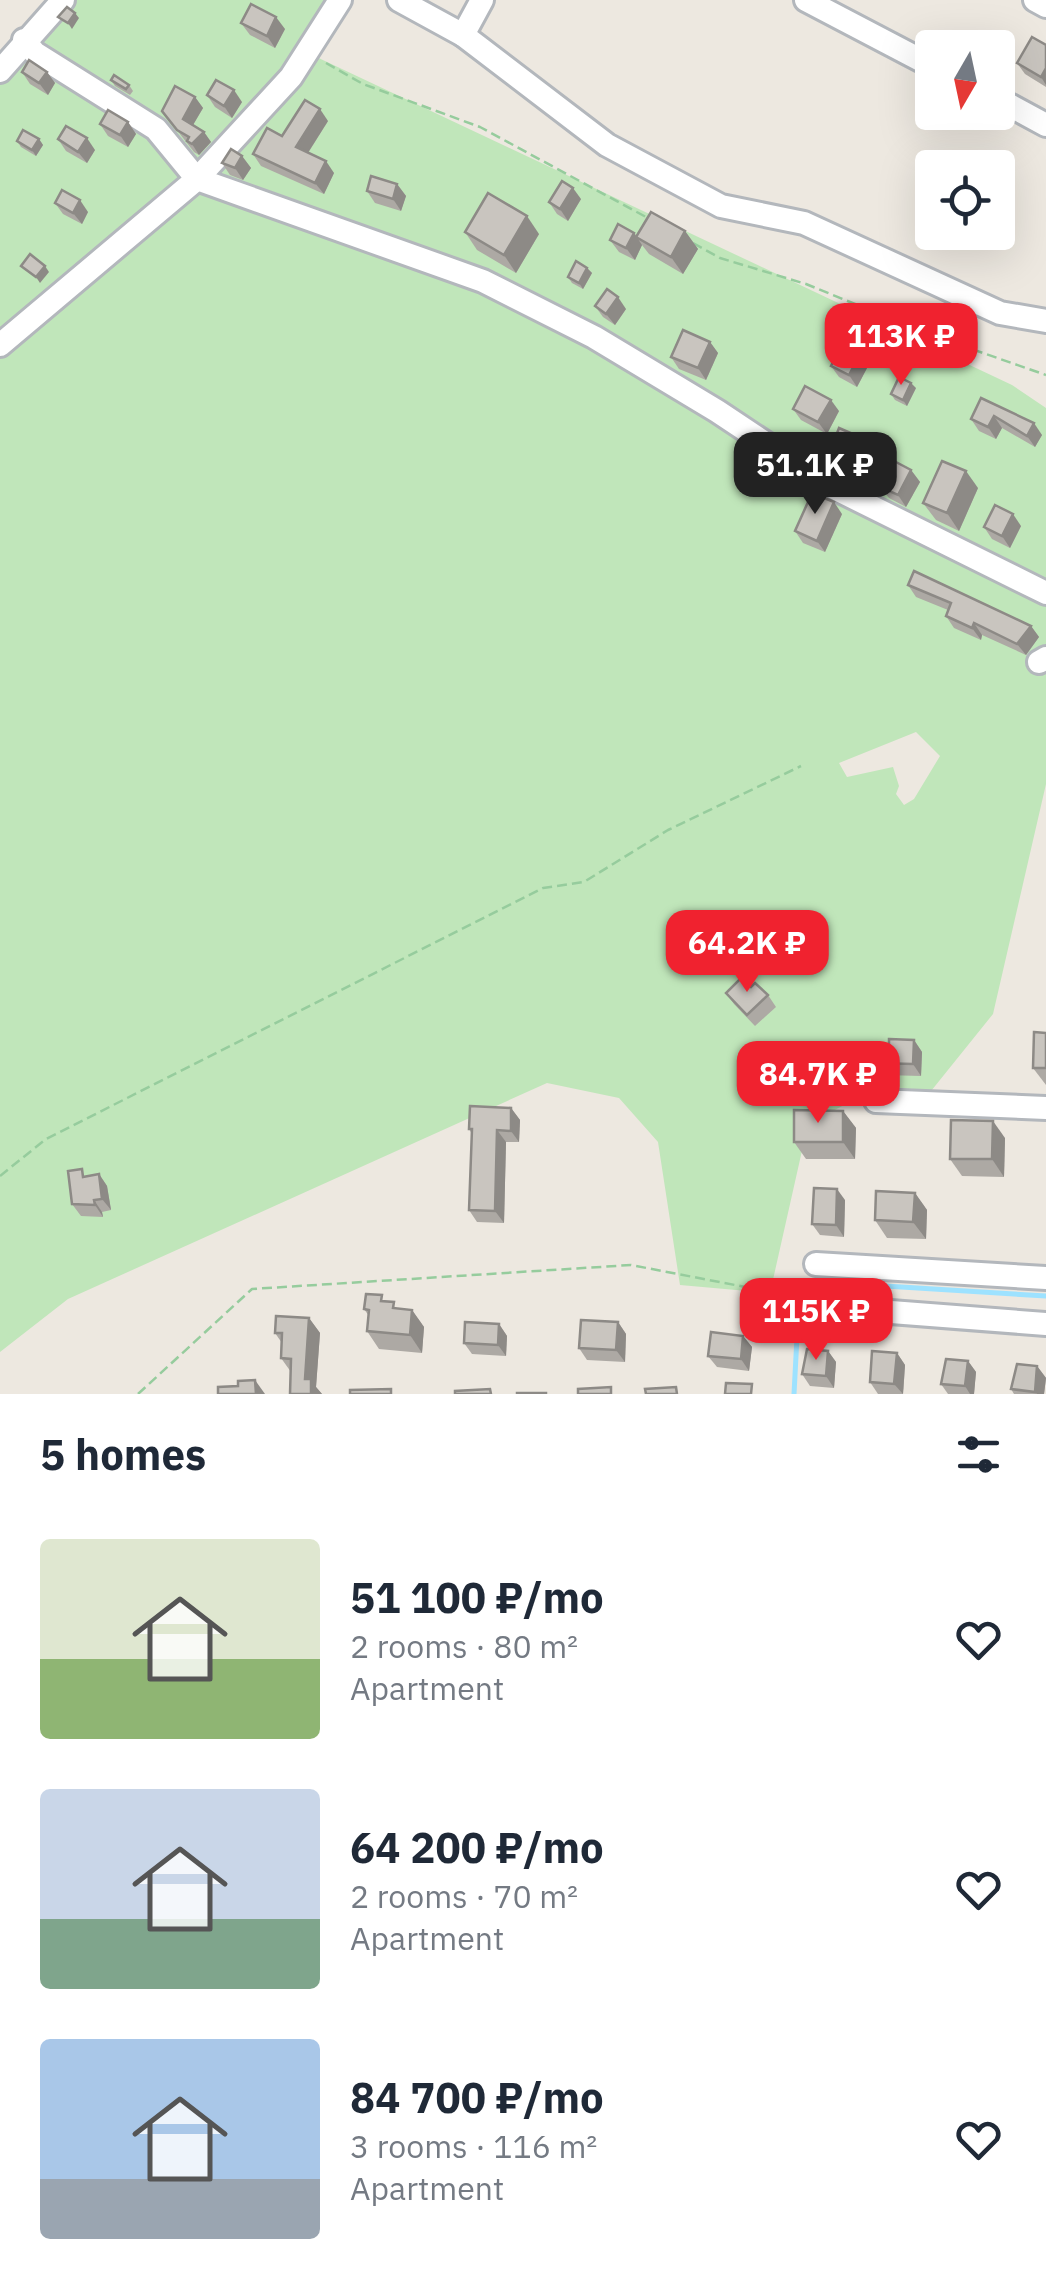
<!DOCTYPE html>
<meta charset="utf-8">
<style>
:root{--surface:#fff;--page:#f6f6f7;--text:#1f2937;--muted:#747a83;--accent:#f0222f}
body{margin:0;font-family:"IBM Plex Sans",sans-serif;background:var(--page);color:var(--text);height:100vh;display:flex;flex-direction:column;font-size:38px;white-space:nowrap}
*{box-sizing:border-box;margin:0}
p{font-size:32px;color:var(--muted)}
.icon{flex:none;width:55px;height:55px;fill:none;stroke:currentColor;stroke-width:2;stroke-linecap:round;stroke-linejoin:round}
.map{position:relative;height:1394px;overflow:hidden}
.panel{display:flex;flex-direction:column;background:var(--surface);flex:1}
.panel>*{flex:none}
.needle{width:65px;rotate:189deg}
.buttons{position:absolute;left:915px;top:30px;display:grid;gap:20px}
.buttons a{display:grid;place-items:center;width:100px;height:100px;border-radius:10px;background:var(--surface);box-shadow:0 10px 40px #0002;font-size:50px}
.price{position:absolute;translate:-50% -85px;padding:0 22px;border-radius:20px;background:var(--accent);color:#fff;font-size:32px;line-height:65px;filter:drop-shadow(0 2px 5px #0008)}
.price::after{content:'';position:absolute;left:50%;top:60px;width:30px;height:22px;margin-left:-15px;background:inherit;clip-path:polygon(0 0,100% 0,50% 100%)}
.price.active{background:#222;color:#fff}
ul{padding:0;list-style:none}
li{display:flex;align-items:center;gap:30px;height:250px;padding:0 40px}
li span{display:grid;place-items:center;flex:none;width:280px;height:200px;border-radius:10px;color:#555}
li>.icon{margin-inline-start:auto}
span .icon{width:120px;height:120px;fill:#fffc;stroke-width:1}
li b{font-size:42px}
h2{display:flex;justify-content:space-between;align-items:center;height:120px;padding:0 40px;font-size:42px}
.map>svg:first-child{display:block}
.green{fill:#c0e6ba;fill-rule:evenodd}
.lines{fill:none;stroke-linecap:round;stroke-linejoin:round}
.stream{stroke:#9de2ff;stroke-width:5}
.minor-casing{stroke:#b3b7bc;stroke-width:28}
.path{stroke:#96cc9d;stroke-width:2.5;stroke-dasharray:10 5;stroke-linecap:butt}
.minor{stroke:#fff;stroke-width:22}
.wall{fill:#ada9a4}
.shaded-wall{fill:#8d8a86}
.building{fill:#c9c5bf;stroke:#8d8a86;stroke-width:2.5}
</style>
<div class="map">
<svg width="1046" height="1394" viewBox="0 0 1046 1394">
<rect width="100%" height="100%" fill="#ede8e0"/>
<path class="green" d="M 63,0 L 340,0 L 308,53 L 1012,385 L 1046,408 L 1046,784 L 993,1014 L 919,1106 L 873,1090 L 808,1124 L 770,1293 L 680,1285 L 658,1142 L 619,1098 L 547,1083 L 68,1299 L 0,1352 L 0,71 ZM 916,732 L 940,756 L 914,799 L 904,805 L 896,794 L 899,786 L 893,767 L 847,777 L 839,763 Z"/>
<g class="lines">
<g class="stream">
<path d="M 821,1282 L 1046,1296"/>
<path d="M 794,1394 L 798,1318"/>
</g>
<defs>
<g id="minor">
<path d="M 399,0 L 463,35"/>
<path d="M 482,0 L 463,35 L 607,145 L 721,206 L 804,223 L 1000,313 L 1046,321"/>
<path d="M 806,0 L 932,66"/>
<path d="M 1035,0 L 1046,6"/>
<path d="M 24,40 L 35,53 L 156,129 L 197,179 L 483,281 L 594,337 L 717,411 L 830,486 L 1046,593"/>
<path d="M 0,71 L 63,0"/>
<path d="M 998,99 L 1046,125"/>
<path d="M 0,345 L 197,179 L 291,77 L 340,0"/>
<path d="M 1039,662 L 1046,658"/>
<path d="M 876,1101 L 1046,1108"/>
<path d="M 816,1264 L 1046,1278"/>
<path d="M 826,1307 L 1046,1324"/>
</g>
</defs>
<use href="#minor" class="minor-casing"/>
<g class="path">
<path d="M 326,63 L 363,84 L 480,127 L 646,217"/>
<path d="M 693,243 L 720,258 L 806,284 L 926,333 L 1046,375"/>
<path d="M 0,1176 L 46,1139 L 543,888 L 584,882 L 668,830 L 801,766"/>
<path d="M 138,1394 L 252,1289 L 631,1265 L 787,1295"/>
</g>
<use href="#minor" class="minor"/>
</g>
<g class="wall">
<path d="M 241,23 L 285,29 L 275,48 L 250,35 Z"/>
<path d="M 1046,45 L 1046,87 L 1025,74 L 1017,63 Z"/>
<path d="M 22,72 L 47,72 L 55,83 L 48,95 L 30,84 Z"/>
<path d="M 111,80 L 129,85 L 133,91 L 130,95 L 115,86 Z"/>
<path d="M 207,95 L 242,102 L 232,118 L 215,107 Z"/>
<path d="M 195,97 L 203,108 L 193,125 L 204,132 L 211,142 L 199,155 L 194,152 L 162,111 Z"/>
<path d="M 328,121 L 308,153 L 334,173 L 324,194 L 261,166 L 253,154 L 282,136 Z"/>
<path d="M 128,122 L 136,134 L 128,147 L 108,136 L 100,124 Z"/>
<path d="M 39,139 L 43,145 L 36,156 L 21,147 L 17,141 Z"/>
<path d="M 58,139 L 95,150 L 87,163 L 66,151 Z"/>
<path d="M 242,156 L 251,168 L 243,180 L 230,175 L 222,163 Z"/>
<path d="M 397,184 L 406,196 L 401,211 L 375,203 L 367,191 Z"/>
<path d="M 581,199 L 568,221 L 557,214 L 549,202 Z"/>
<path d="M 55,203 L 88,212 L 82,224 L 63,214 Z"/>
<path d="M 685,231 L 698,249 L 683,274 L 649,254 L 642,245 L 635,260 L 619,252 L 610,240 L 634,233 L 637,236 Z"/>
<path d="M 465,232 L 539,234 L 516,273 L 477,250 Z"/>
<path d="M 587,268 L 592,273 L 583,289 L 572,283 L 568,277 Z"/>
<path d="M 595,306 L 626,309 L 615,325 L 603,317 Z"/>
<path d="M 710,342 L 718,353 L 706,380 L 679,369 L 671,357 Z"/>
<path d="M 876,351 L 857,387 L 839,377 L 831,366 Z"/>
<path d="M 916,388 L 907,406 L 895,400 L 891,394 Z"/>
<path d="M 981,398 L 1042,435 L 1035,447 L 1002,428 L 996,439 L 979,431 L 971,419 Z"/>
<path d="M 793,409 L 839,411 L 827,434 L 801,420 Z"/>
<path d="M 862,438 L 871,449 L 860,475 L 837,466 L 829,454 Z"/>
<path d="M 911,470 L 920,482 L 906,507 L 889,498 L 880,487 Z"/>
<path d="M 978,488 L 959,531 L 936,520 L 923,503 Z"/>
<path d="M 842,514 L 825,552 L 803,543 L 795,531 Z"/>
<path d="M 1021,526 L 1010,548 L 992,539 L 984,527 Z"/>
<path d="M 908,585 L 1031,626 L 1039,637 L 1026,655 L 982,635 L 981,640 L 954,628 L 946,616 L 948,610 L 916,597 Z"/>
<path d="M 751,987 L 768,995 L 776,1007 L 755,1026 L 734,1004 L 726,993 Z"/>
<path d="M 1046,1033 L 1046,1085 L 1033,1068 Z"/>
<path d="M 914,1040 L 922,1052 L 921,1076 L 884,1075 L 884,1080 L 838,1076 L 837,1083 L 808,1082 L 800,1071 L 889,1049 Z"/>
<path d="M 511,1108 L 520,1120 L 519,1142 L 506,1142 L 504,1223 L 477,1222 L 469,1210 L 472,1134 L 469,1129 Z"/>
<path d="M 843,1111 L 856,1128 L 855,1159 L 806,1159 L 794,1142 Z"/>
<path d="M 1005,1138 L 1004,1177 L 962,1176 L 950,1159 Z"/>
<path d="M 99,1174 L 107,1186 L 111,1210 L 102,1212 L 103,1217 L 81,1216 L 72,1204 L 87,1176 Z"/>
<path d="M 915,1193 L 927,1210 L 926,1239 L 887,1238 L 875,1220 Z"/>
<path d="M 845,1200 L 844,1237 L 820,1235 L 812,1224 Z"/>
<path d="M 387,1302 L 398,1309 L 412,1310 L 424,1327 L 422,1353 L 379,1349 L 367,1331 L 369,1316 L 364,1309 Z"/>
<path d="M 309,1318 L 320,1333 L 316,1387 L 322,1394 L 290,1394 L 291,1372 L 281,1358 L 282,1343 L 275,1333 Z"/>
<path d="M 618,1322 L 626,1334 L 625,1362 L 587,1360 L 579,1348 Z"/>
<path d="M 499,1324 L 507,1336 L 506,1356 L 472,1354 L 464,1343 Z"/>
<path d="M 743,1336 L 752,1347 L 749,1371 L 717,1367 L 708,1356 Z"/>
<path d="M 828,1351 L 836,1362 L 834,1388 L 810,1386 L 802,1374 Z"/>
<path d="M 897,1353 L 905,1365 L 903,1394 L 878,1394 L 870,1382 Z"/>
<path d="M 968,1361 L 976,1372 L 974,1394 L 948,1394 L 941,1384 Z"/>
<path d="M 1037,1366 L 1046,1378 L 1044,1394 L 1014,1394 L 1011,1389 Z"/>
</g>
<g class="shaded-wall">
<path d="M 75,13 L 79,18 L 72,29 L 68,23 Z"/>
<path d="M 276,17 L 285,29 L 275,48 L 267,36 Z"/>
<path d="M 1046,68 L 1046,85 L 1041,77 Z"/>
<path d="M 47,72 L 55,83 L 48,95 L 39,83 Z"/>
<path d="M 234,90 L 242,102 L 232,118 L 224,106 Z"/>
<path d="M 195,97 L 203,108 L 190,130 L 183,119 Z"/>
<path d="M 320,109 L 328,121 L 304,159 L 296,147 Z"/>
<path d="M 128,122 L 136,134 L 128,147 L 120,135 Z"/>
<path d="M 204,132 L 211,142 L 199,155 L 192,144 Z"/>
<path d="M 87,138 L 95,150 L 87,163 L 78,152 Z"/>
<path d="M 39,139 L 43,145 L 36,156 L 32,150 Z"/>
<path d="M 242,156 L 251,168 L 243,180 L 235,168 Z"/>
<path d="M 326,161 L 334,173 L 324,194 L 315,183 Z"/>
<path d="M 397,184 L 406,196 L 401,211 L 393,199 Z"/>
<path d="M 573,188 L 581,199 L 568,221 L 560,209 Z"/>
<path d="M 80,200 L 88,212 L 82,224 L 73,213 Z"/>
<path d="M 527,216 L 539,234 L 516,273 L 504,255 Z"/>
<path d="M 685,231 L 698,249 L 683,274 L 671,257 Z"/>
<path d="M 634,233 L 642,245 L 635,260 L 626,248 Z"/>
<path d="M 45,266 L 49,272 L 40,283 L 36,277 Z"/>
<path d="M 587,268 L 592,273 L 583,289 L 579,283 Z"/>
<path d="M 618,297 L 626,309 L 615,325 L 606,314 Z"/>
<path d="M 868,339 L 876,351 L 857,387 L 849,375 Z"/>
<path d="M 710,342 L 718,353 L 706,380 L 698,368 Z"/>
<path d="M 911,383 L 916,388 L 907,406 L 903,400 Z"/>
<path d="M 831,400 L 839,411 L 827,434 L 818,422 Z"/>
<path d="M 994,416 L 1002,428 L 996,439 L 988,427 Z"/>
<path d="M 1034,423 L 1042,435 L 1035,447 L 1027,436 Z"/>
<path d="M 862,438 L 871,449 L 860,475 L 852,463 Z"/>
<path d="M 911,470 L 920,482 L 906,507 L 898,495 Z"/>
<path d="M 966,471 L 978,488 L 959,531 L 947,513 Z"/>
<path d="M 834,502 L 842,514 L 825,552 L 817,541 Z"/>
<path d="M 1013,514 L 1021,526 L 1010,548 L 1002,536 Z"/>
<path d="M 974,623 L 982,635 L 981,640 L 972,628 Z"/>
<path d="M 1031,626 L 1039,637 L 1026,655 L 1017,644 Z"/>
<path d="M 914,1040 L 922,1052 L 921,1076 L 913,1064 Z"/>
<path d="M 876,1063 L 884,1075 L 884,1080 L 875,1069 Z"/>
<path d="M 829,1064 L 838,1076 L 837,1083 L 829,1072 Z"/>
<path d="M 511,1108 L 520,1120 L 519,1142 L 511,1131 Z"/>
<path d="M 843,1111 L 856,1128 L 855,1159 L 843,1142 Z"/>
<path d="M 993,1121 L 1005,1138 L 1004,1177 L 992,1159 Z"/>
<path d="M 497,1130 L 506,1142 L 504,1223 L 495,1211 Z"/>
<path d="M 99,1174 L 107,1186 L 111,1210 L 102,1199 Z"/>
<path d="M 837,1189 L 845,1200 L 844,1237 L 836,1225 Z"/>
<path d="M 915,1193 L 927,1210 L 926,1239 L 913,1222 Z"/>
<path d="M 94,1200 L 102,1212 L 103,1217 L 95,1205 Z"/>
<path d="M 412,1310 L 424,1327 L 422,1353 L 410,1335 Z"/>
<path d="M 309,1318 L 320,1333 L 316,1387 L 322,1394 L 311,1394 L 305,1379 Z"/>
<path d="M 618,1322 L 626,1334 L 625,1362 L 616,1350 Z"/>
<path d="M 499,1324 L 507,1336 L 506,1356 L 498,1345 Z"/>
<path d="M 743,1336 L 752,1347 L 749,1371 L 741,1359 Z"/>
<path d="M 828,1351 L 836,1362 L 834,1388 L 826,1376 Z"/>
<path d="M 897,1353 L 905,1365 L 903,1394 L 894,1384 Z"/>
<path d="M 968,1361 L 976,1372 L 974,1394 L 970,1394 L 965,1386 Z"/>
<path d="M 1037,1366 L 1046,1378 L 1044,1394 L 1037,1394 L 1035,1392 Z"/>
<path d="M 255,1380 L 265,1394 L 256,1394 Z"/>
</g>
<g class="building">
<path d="M 251,4 L 276,17 L 267,36 L 241,23 Z"/>
<path d="M 67,7 L 75,13 L 68,23 L 58,17 Z"/>
<path d="M 1032,37 L 1046,45 L 1046,68 L 1041,77 L 1017,63 Z"/>
<path d="M 29,60 L 47,72 L 39,83 L 22,72 Z"/>
<path d="M 114,75 L 129,85 L 126,89 L 111,80 Z"/>
<path d="M 216,80 L 234,90 L 224,106 L 207,95 Z"/>
<path d="M 175,86 L 195,97 L 183,119 L 204,132 L 192,144 L 187,141 L 189,137 L 177,130 L 162,111 Z"/>
<path d="M 305,100 L 320,109 L 296,147 L 326,161 L 315,183 L 253,154 L 267,128 L 282,136 Z"/>
<path d="M 108,110 L 128,122 L 120,135 L 100,124 Z"/>
<path d="M 66,126 L 87,138 L 78,152 L 58,139 Z"/>
<path d="M 23,130 L 39,139 L 32,150 L 17,141 Z"/>
<path d="M 231,149 L 242,156 L 235,168 L 222,163 Z"/>
<path d="M 371,176 L 397,184 L 393,199 L 367,191 Z"/>
<path d="M 562,181 L 573,188 L 560,209 L 549,202 Z"/>
<path d="M 62,190 L 80,200 L 73,213 L 55,203 Z"/>
<path d="M 488,193 L 527,216 L 504,255 L 465,232 Z"/>
<path d="M 651,212 L 685,231 L 671,257 L 636,237 Z"/>
<path d="M 618,224 L 634,233 L 626,248 L 610,240 Z"/>
<path d="M 30,254 L 45,266 L 36,277 L 21,266 Z"/>
<path d="M 576,261 L 587,268 L 579,283 L 568,277 Z"/>
<path d="M 607,289 L 618,297 L 606,314 L 595,306 Z"/>
<path d="M 850,329 L 868,339 L 849,375 L 831,366 Z"/>
<path d="M 683,330 L 710,342 L 698,368 L 671,357 Z"/>
<path d="M 899,377 L 911,383 L 903,400 L 891,394 Z"/>
<path d="M 805,386 L 831,400 L 818,422 L 793,409 Z"/>
<path d="M 981,398 L 1034,423 L 1027,436 L 994,416 L 988,427 L 971,419 Z"/>
<path d="M 839,428 L 862,438 L 852,463 L 829,454 Z"/>
<path d="M 894,461 L 911,470 L 898,495 L 880,487 Z"/>
<path d="M 942,461 L 966,471 L 947,513 L 923,503 Z"/>
<path d="M 812,493 L 834,502 L 817,541 L 795,531 Z"/>
<path d="M 995,505 L 1013,514 L 1002,536 L 984,527 Z"/>
<path d="M 914,571 L 1031,626 L 1017,644 L 974,623 L 972,628 L 946,616 L 951,603 L 908,585 Z"/>
<path d="M 742,977 L 751,987 L 755,983 L 768,995 L 747,1015 L 726,993 Z"/>
<path d="M 1034,1032 L 1046,1033 L 1046,1068 L 1033,1068 Z"/>
<path d="M 889,1039 L 914,1040 L 913,1064 L 876,1063 L 875,1069 L 829,1064 L 829,1072 L 800,1071 L 800,1047 L 850,1048 L 850,1045 L 889,1049 Z"/>
<path d="M 470,1106 L 511,1108 L 511,1131 L 497,1130 L 495,1211 L 469,1210 L 472,1129 L 469,1129 Z"/>
<path d="M 794,1110 L 843,1111 L 843,1142 L 794,1142 Z"/>
<path d="M 951,1120 L 993,1121 L 992,1159 L 950,1159 Z"/>
<path d="M 82,1169 L 83,1177 L 99,1174 L 102,1199 L 94,1200 L 95,1205 L 72,1204 L 68,1171 Z"/>
<path d="M 814,1188 L 837,1189 L 836,1225 L 812,1224 Z"/>
<path d="M 876,1191 L 915,1193 L 913,1222 L 875,1220 Z"/>
<path d="M 366,1294 L 382,1295 L 381,1301 L 394,1302 L 393,1308 L 412,1310 L 410,1335 L 367,1331 L 369,1310 L 364,1309 Z"/>
<path d="M 276,1316 L 309,1318 L 305,1379 L 311,1379 L 311,1394 L 290,1394 L 291,1359 L 281,1358 L 282,1333 L 275,1333 Z"/>
<path d="M 581,1320 L 618,1322 L 616,1350 L 579,1348 Z"/>
<path d="M 465,1322 L 499,1324 L 498,1345 L 464,1343 Z"/>
<path d="M 711,1332 L 743,1336 L 741,1359 L 708,1356 Z"/>
<path d="M 807,1349 L 828,1351 L 826,1376 L 802,1374 Z"/>
<path d="M 872,1351 L 897,1353 L 894,1384 L 870,1382 Z"/>
<path d="M 946,1359 L 968,1361 L 965,1386 L 941,1384 Z"/>
<path d="M 1017,1364 L 1037,1366 L 1035,1392 L 1011,1389 Z"/>
<path d="M 255,1380 L 256,1394 L 218,1394 L 218,1387 L 238,1386 L 238,1381 Z"/>
<path d="M 726,1383 L 752,1384 L 751,1394 L 725,1394 Z"/>
<path d="M 611,1387 L 611,1394 L 578,1394 L 578,1389 Z"/>
<path d="M 676,1387 L 677,1394 L 646,1394 L 645,1389 Z"/>
<path d="M 391,1389 L 391,1394 L 350,1394 L 350,1390 Z"/>
<path d="M 490,1389 L 491,1394 L 455,1394 L 455,1391 Z"/>
<rect x="517" y="1393" width="29" height="1"/>
</g>
</svg>
<div class="buttons">
<a><svg class="needle" viewBox="-14 -14 28 28"><path d="M0-13l5 13h-10z" fill="#e53935"/><path d="M0 13l5-13h-10z" fill="#747a83"/></svg></a>
<a><svg class="icon" aria-label="locate" viewBox="0 0 24 24"><circle cx="12" cy="12" r="6"/><path d="M12 2v4M12 18v4M2 12h4M18 12h4"/></svg></a>
</div>
<b class="price" style="left:901px;top:388px">113K ₽</b>
<b class="price active" style="left:815px;top:517px">51.1K ₽</b>
<b class="price" style="left:747px;top:995px">64.2K ₽</b>
<b class="price" style="left:818px;top:1126px">84.7K ₽</b>
<b class="price" style="left:816px;top:1363px">115K ₽</b>
</div>
<section class="panel">
<h2>5 homes<svg class="icon" aria-label="filters" viewBox="0 0 24 24"><path d="M4 7h16M4 17h16"/><circle cx="9" cy="7" r="2"/><circle cx="15" cy="17" r="2"/></svg></h2>
<ul>
<li><span style="background:linear-gradient(#dfe7d0 60%,#8fb573 0)"><svg class="icon" aria-label="home" viewBox="0 0 24 24"><path d="M3 11l9-7 9 7M6 9v11h12V9"/></svg></span><div><b>51 100 ₽/mo</b><p>2 rooms · 80 m²</p><p>Apartment</p></div><svg class="icon" aria-label="heart" viewBox="0 0 24 24"><path d="M12 20l-8-8c-3-5 5-10 8-4 3-6 11-1 8 4z"/></svg></li>
<li><span style="background:linear-gradient(#c9d6e8 65%,#7fa58c 0)"><svg class="icon" aria-label="home" viewBox="0 0 24 24"><path d="M3 11l9-7 9 7M6 9v11h12V9"/></svg></span><div><b>64 200 ₽/mo</b><p>2 rooms · 70 m²</p><p>Apartment</p></div><svg class="icon" aria-label="heart" viewBox="0 0 24 24"><path d="M12 20l-8-8c-3-5 5-10 8-4 3-6 11-1 8 4z"/></svg></li>
<li><span style="background:linear-gradient(#a9c7e8 70%,#9aa5b1 0)"><svg class="icon" aria-label="home" viewBox="0 0 24 24"><path d="M3 11l9-7 9 7M6 9v11h12V9"/></svg></span><div><b>84 700 ₽/mo</b><p>3 rooms · 116 m²</p><p>Apartment</p></div><svg class="icon" aria-label="heart" viewBox="0 0 24 24"><path d="M12 20l-8-8c-3-5 5-10 8-4 3-6 11-1 8 4z"/></svg></li>
</ul>
</section>
